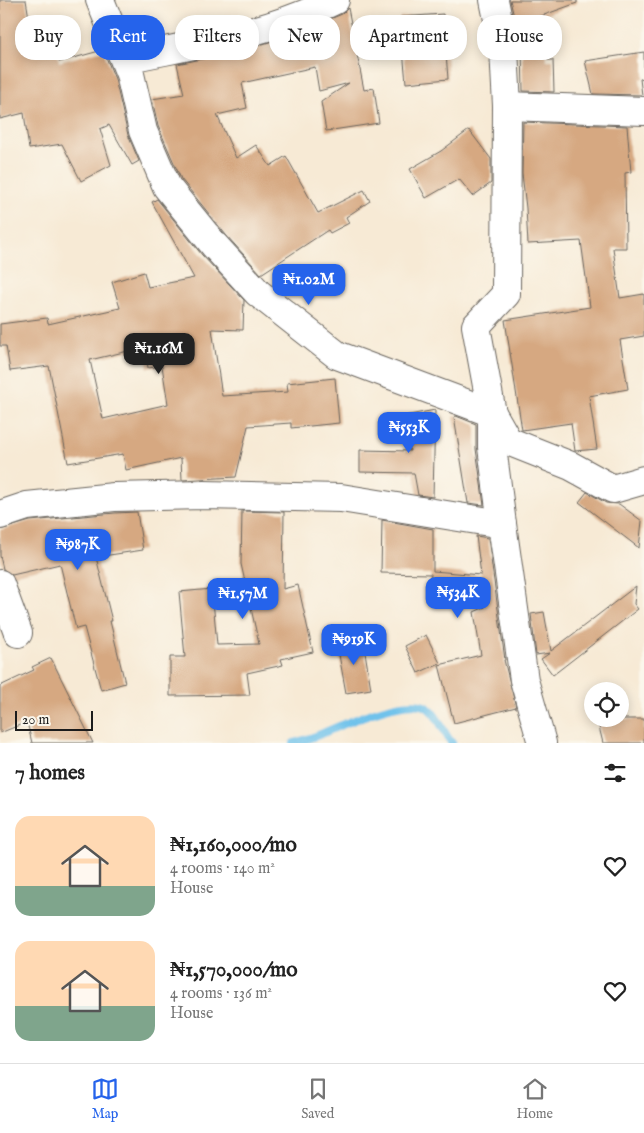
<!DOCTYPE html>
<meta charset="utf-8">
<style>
:root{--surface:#fff;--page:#f6f6f6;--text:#222;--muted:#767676;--line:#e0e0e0;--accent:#2563eb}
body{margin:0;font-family:"IM FELL English",serif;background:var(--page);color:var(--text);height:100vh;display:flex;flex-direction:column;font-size:19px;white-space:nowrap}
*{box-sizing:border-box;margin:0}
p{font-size:16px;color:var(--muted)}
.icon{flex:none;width:28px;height:28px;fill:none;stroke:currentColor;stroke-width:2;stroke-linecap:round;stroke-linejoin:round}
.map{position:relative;height:743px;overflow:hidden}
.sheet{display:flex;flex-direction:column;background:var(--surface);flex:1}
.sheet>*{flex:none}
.top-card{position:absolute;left:15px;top:15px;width:615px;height:45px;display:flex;gap:10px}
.controls{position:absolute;left:584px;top:682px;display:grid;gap:10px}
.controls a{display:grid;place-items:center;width:45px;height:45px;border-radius:50%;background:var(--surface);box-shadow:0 2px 12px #0003;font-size:25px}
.scale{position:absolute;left:15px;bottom:12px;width:78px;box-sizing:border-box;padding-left:5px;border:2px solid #1c1c1c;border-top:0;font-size:14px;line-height:18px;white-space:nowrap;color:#1c1c1c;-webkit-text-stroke:4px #fbf7ec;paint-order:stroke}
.price{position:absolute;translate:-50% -42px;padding:0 11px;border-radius:10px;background:var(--accent);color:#fff;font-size:16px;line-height:32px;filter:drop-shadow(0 1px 2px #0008)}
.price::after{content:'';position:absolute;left:50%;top:30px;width:15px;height:11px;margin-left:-8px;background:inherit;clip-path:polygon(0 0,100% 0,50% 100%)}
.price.active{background:#222;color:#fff}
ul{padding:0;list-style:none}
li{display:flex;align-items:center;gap:15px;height:125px;padding:0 15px}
li span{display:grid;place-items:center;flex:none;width:140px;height:100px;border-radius:15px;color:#555}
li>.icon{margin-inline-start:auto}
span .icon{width:60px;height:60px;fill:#fffc;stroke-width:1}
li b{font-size:21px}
h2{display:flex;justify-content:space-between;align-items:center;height:60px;padding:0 15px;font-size:21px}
.tag{padding:0 18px;border-radius:20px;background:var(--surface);box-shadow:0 2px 12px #0003;font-size:18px;line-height:45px}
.tag.active{background:var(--accent);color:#fff}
.tabs{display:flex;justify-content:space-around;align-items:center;height:70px;border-top:1px solid var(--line);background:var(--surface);font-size:14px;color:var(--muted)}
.tabs a{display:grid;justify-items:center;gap:2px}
.tabs .active{color:var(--accent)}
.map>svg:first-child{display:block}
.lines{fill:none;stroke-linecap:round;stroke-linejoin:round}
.stream{stroke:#6fc2eb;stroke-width:8}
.building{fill:#d6a881;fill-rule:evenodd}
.street-casing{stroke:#69645d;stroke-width:30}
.street{stroke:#fff;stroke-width:28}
</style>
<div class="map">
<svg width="644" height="743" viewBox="0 0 644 743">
<rect width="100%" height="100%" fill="#fbf7ec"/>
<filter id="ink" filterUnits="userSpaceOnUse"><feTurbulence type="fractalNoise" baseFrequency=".02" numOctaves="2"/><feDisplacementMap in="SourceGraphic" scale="10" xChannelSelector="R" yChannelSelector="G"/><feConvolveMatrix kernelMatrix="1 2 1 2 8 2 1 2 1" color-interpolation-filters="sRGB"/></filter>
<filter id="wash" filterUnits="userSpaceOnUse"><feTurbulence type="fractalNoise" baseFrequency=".0096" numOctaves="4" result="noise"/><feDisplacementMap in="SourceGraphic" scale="20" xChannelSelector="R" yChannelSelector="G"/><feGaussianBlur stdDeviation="1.12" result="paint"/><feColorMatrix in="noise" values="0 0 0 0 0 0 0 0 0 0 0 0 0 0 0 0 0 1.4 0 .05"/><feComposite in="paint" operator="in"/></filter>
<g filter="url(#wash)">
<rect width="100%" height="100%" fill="#f7ead5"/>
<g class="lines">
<path class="stream" d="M 294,743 C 301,741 308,739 316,736 C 339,727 406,693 428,708 C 440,717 443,733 452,743"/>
</g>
<g id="blocks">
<g class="building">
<path d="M 0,0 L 26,0 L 32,36 L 54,32 L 59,62 L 103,50 L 115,79 L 128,135 L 139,161 L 132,165 L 109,125 L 100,129 L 111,165 L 81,181 L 62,144 L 29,149 L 24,113 L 0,119 Z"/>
<path d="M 510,0 L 577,0 L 577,3 L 533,19 L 547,60 L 553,60 L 554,92 L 523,91 L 522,51 Z"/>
<path d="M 348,8 L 364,90 L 374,88 L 379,123 L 326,131 L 321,102 L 349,83 L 319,91 L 315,67 L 242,83 L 247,108 L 217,115 L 236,158 L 256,145 L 270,166 L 286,156 L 318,213 L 364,190 L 370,201 L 346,217 L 349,223 L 330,233 L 328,230 L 261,274 L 226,235 L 181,179 L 158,126 L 152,99 L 184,94 L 177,64 L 236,52 L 289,36 L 342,14 Z"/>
<path d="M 443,14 L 448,79 L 406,83 L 400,17 Z"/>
<path d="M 644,52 L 644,78 L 640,79 L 642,95 L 593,94 L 585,61 Z"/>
<path d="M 523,122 L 627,126 L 631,172 L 625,173 L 626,248 L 613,248 L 620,298 L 644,294 L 644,336 L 620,340 L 628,389 L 589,396 L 597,449 L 575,451 L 571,423 L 522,430 L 505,320 L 590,307 L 581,241 L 528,244 L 526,208 L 522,173 Z"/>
<path d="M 469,130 L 491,159 L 491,183 L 473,196 L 459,179 L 426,198 L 410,169 L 441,151 Z"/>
<path d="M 157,199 L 202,255 L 244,300 L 243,330 L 212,329 L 222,396 L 288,392 L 287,383 L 335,378 L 339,423 L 291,428 L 291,423 L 248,426 L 236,477 L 182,480 L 181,458 L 126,470 L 123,454 L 68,463 L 49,366 L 10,371 L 6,346 L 0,346 L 0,324 L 47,318 L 48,324 L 120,308 L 112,282 L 144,272 L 148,287 L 194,278 L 152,202 ZM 145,347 L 148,368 L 162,366 L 168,404 L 103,419 L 90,360 Z"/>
<path d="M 435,410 L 433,497 L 418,495 L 414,473 L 360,472 L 360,450 L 410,451 L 404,416 Z"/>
<path d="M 456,416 L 476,424 L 476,449 L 484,505 L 468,503 L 454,417 Z"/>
<path d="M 587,492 L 606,503 L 619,504 L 642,521 L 639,548 L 579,502 Z"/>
<path d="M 242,511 L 284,512 L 283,589 L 298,585 L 313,652 L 281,659 L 283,665 L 247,673 L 250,695 L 170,696 L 170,657 L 185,657 L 179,592 L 212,589 L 217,645 L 259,644 L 241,564 Z"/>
<path d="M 137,512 L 143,550 L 96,557 L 112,621 L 110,621 L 125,683 L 101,690 L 84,627 L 76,629 L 60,564 L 12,575 L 3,569 L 0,556 L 0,530 L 30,521 L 115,513 Z"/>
<path d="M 382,520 L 433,529 L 433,571 L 481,575 L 476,536 L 488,538 L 505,660 L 504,660 L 516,707 L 454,723 L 439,665 L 481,655 L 474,612 L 485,607 L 428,602 L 431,574 L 381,573 Z"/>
<path d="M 636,586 L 634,604 L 638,609 L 553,675 L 541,659 L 550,653 L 536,655 L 531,614 L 544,612 L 551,651 Z"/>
<path d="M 426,635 L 440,663 L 418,673 L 405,646 Z"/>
<path d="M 363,640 L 371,689 L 346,693 L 337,644 Z"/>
<path d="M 51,658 L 93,743 L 32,743 L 27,722 L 0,733 L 0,686 L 34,670 L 32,667 Z"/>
<path d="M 597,719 L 644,719 L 644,743 L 603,743 Z"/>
</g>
</g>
</g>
<g filter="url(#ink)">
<use href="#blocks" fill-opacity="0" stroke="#69645d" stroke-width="1"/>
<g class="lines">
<defs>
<g id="street">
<path d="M 100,0 L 130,74 L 143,131 L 167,187 L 214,245 L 258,293 L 337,355 L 492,413 L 508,441 L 571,466 L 613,489 L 644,480"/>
<path d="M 494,0 L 504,49 L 507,106 L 506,294 L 476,326 L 492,413 L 492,447 L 502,524 L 524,680 L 542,743"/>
<path d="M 125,59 C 195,44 270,34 335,0"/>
<path d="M 507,106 L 644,111"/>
<path d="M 0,515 L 27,506 L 114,497 L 204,495 L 341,498 L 502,524"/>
<path d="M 0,584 L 18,633"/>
</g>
</defs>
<use href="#street" class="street-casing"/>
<use href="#street" class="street"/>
</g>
</g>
</svg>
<div class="controls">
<a><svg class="icon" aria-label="locate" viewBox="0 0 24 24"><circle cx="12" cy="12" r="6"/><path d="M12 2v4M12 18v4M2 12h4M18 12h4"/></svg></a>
</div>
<div class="scale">20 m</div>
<b class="price" style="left:309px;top:306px">₦1.02M</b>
<b class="price active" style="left:159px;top:375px">₦1.16M</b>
<b class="price" style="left:409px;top:454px">₦553K</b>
<b class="price" style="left:78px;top:571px">₦987K</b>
<b class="price" style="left:458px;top:619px">₦534K</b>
<b class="price" style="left:243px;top:620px">₦1.57M</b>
<b class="price" style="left:354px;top:666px">₦919K</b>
<div class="top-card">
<a class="tag">Buy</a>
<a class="tag active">Rent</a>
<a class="tag">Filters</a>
<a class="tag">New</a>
<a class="tag">Apartment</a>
<a class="tag">House</a>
</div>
</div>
<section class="sheet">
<h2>7 homes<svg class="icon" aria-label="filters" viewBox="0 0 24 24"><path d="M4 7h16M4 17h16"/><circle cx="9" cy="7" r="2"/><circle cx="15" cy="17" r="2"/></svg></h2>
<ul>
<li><span style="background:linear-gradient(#ffd9b3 70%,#7fa58c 0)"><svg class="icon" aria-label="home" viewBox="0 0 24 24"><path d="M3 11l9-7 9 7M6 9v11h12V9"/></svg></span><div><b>₦1,160,000/mo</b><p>4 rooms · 140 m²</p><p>House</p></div><svg class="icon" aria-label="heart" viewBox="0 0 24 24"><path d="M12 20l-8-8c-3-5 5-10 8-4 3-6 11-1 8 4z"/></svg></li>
<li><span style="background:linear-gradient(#ffd9b3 65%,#7fa58c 0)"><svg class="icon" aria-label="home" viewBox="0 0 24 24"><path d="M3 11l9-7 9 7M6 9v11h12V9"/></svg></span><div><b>₦1,570,000/mo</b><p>4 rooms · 136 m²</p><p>House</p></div><svg class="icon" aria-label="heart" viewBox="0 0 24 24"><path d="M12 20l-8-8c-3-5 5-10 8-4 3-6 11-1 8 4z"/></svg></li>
</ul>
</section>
<nav class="tabs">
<a class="active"><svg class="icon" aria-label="map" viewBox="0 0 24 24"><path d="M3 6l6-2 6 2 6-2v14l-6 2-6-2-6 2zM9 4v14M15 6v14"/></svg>Map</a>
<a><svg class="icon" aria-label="saved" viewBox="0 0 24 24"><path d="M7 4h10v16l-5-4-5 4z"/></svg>Saved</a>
<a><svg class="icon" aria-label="home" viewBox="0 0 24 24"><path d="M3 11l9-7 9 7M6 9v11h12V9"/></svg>Home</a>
</nav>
